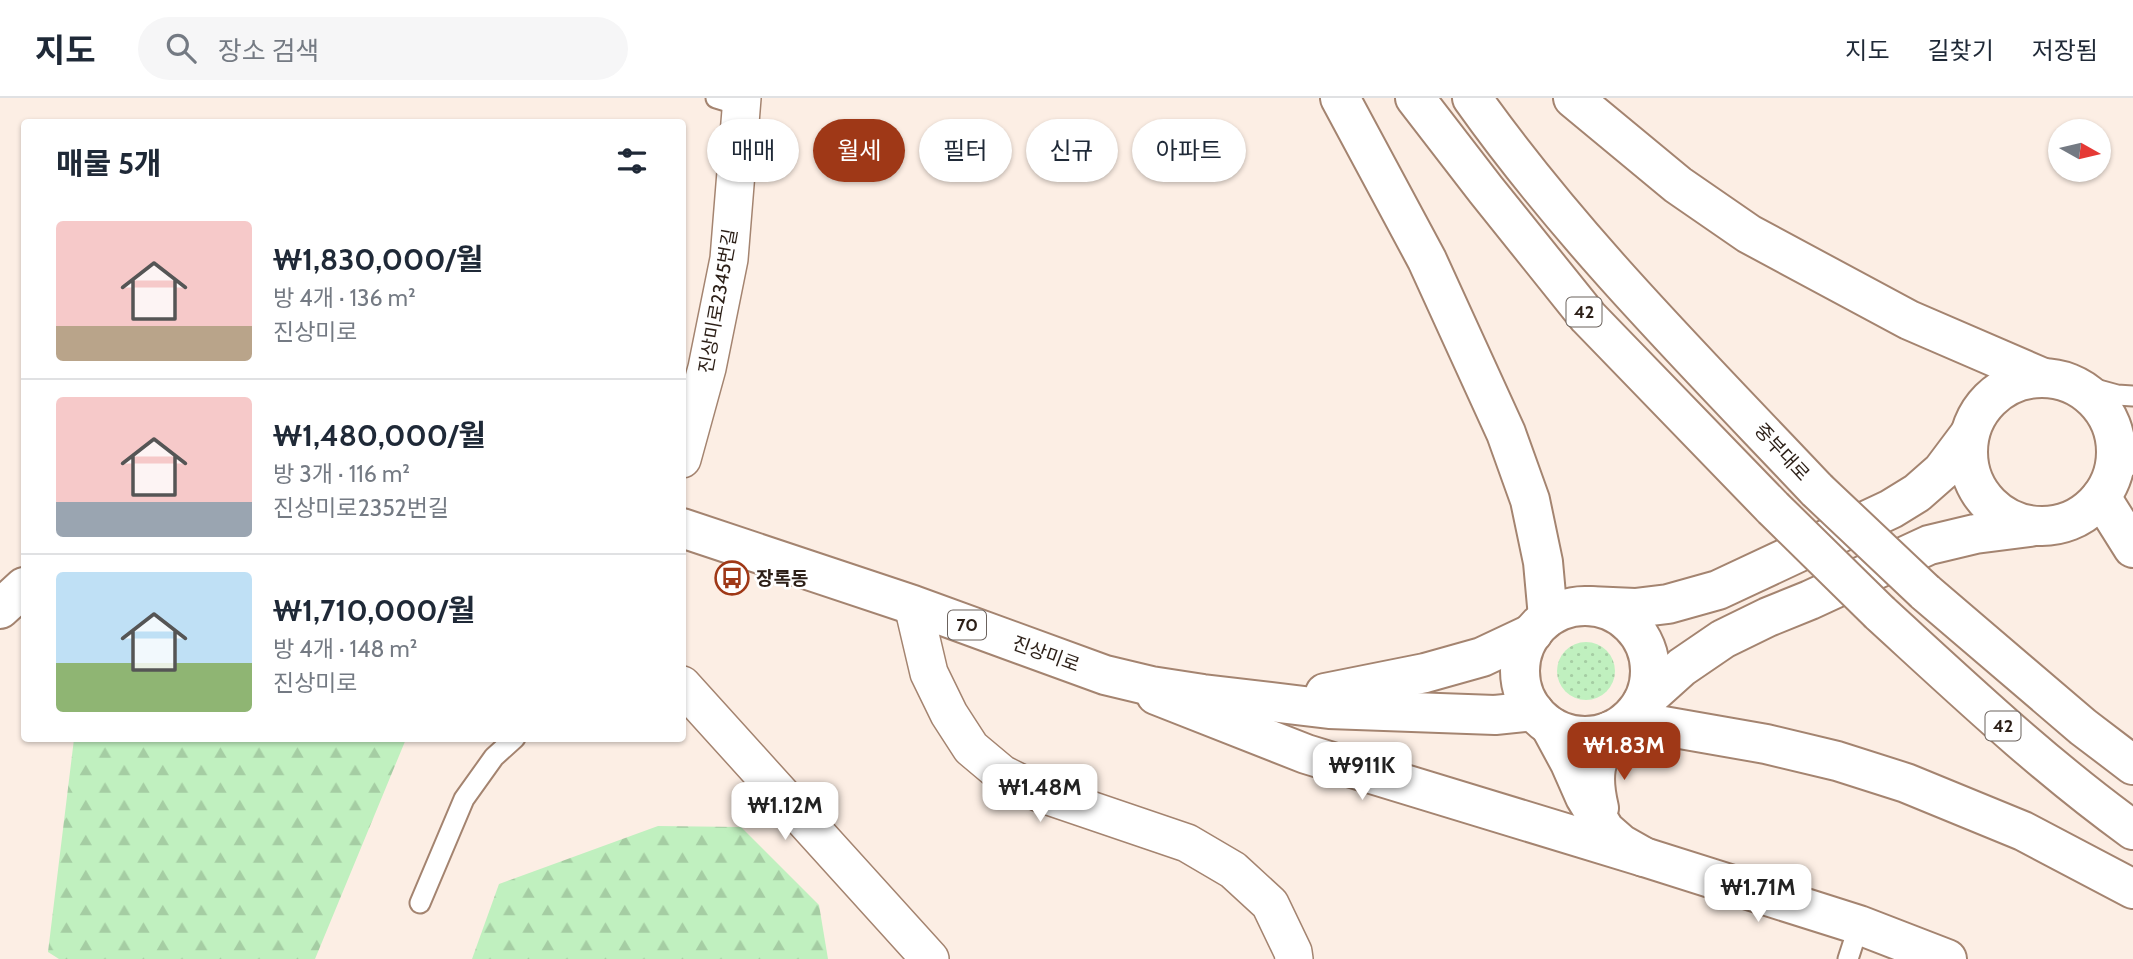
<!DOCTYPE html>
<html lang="ko">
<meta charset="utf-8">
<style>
:root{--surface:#fff;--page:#f6f6f7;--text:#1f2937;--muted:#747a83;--line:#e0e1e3;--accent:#9f3817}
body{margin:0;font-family:Cabin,"Noto Sans KR",sans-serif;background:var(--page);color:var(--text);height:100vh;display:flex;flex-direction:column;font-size:26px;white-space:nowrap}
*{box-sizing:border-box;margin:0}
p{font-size:23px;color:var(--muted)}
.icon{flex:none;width:38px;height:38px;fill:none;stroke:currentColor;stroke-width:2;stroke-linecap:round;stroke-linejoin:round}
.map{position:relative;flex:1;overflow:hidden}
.details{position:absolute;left:21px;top:21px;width:665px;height:623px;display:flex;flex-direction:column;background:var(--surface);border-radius:7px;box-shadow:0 2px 5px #0004}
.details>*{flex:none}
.hud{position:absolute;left:707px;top:21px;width:665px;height:63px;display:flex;gap:14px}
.needle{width:46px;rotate:98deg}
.fabs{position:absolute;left:2048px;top:21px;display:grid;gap:14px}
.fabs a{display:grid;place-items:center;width:63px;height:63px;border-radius:50%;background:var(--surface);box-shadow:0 2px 5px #0004;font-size:35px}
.price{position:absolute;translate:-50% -60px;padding:0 16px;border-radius:14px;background:#fff;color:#222;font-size:23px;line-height:46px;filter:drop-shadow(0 2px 4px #0008)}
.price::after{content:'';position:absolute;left:50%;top:42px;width:21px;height:16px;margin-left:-10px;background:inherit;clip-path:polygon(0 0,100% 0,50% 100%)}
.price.selected{background:var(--accent);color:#fff}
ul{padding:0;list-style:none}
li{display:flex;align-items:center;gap:21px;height:175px;padding:0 35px}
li+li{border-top:2px solid var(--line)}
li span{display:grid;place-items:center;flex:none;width:196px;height:140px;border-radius:7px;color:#555}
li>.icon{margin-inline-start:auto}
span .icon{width:84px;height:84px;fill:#fffc;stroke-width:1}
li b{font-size:30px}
h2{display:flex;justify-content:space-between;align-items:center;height:84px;padding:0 35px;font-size:30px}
.pill{padding:0 24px;border-radius:32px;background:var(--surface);box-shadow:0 2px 5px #0004;font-size:24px;line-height:63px}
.pill.selected{background:var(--accent);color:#fff}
header{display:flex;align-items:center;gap:42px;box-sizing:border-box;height:98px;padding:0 35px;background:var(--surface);border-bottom:2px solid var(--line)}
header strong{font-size:33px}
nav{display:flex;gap:38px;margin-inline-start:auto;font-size:24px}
.search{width:490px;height:63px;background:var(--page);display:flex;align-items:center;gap:18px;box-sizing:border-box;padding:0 24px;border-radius:38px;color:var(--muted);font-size:26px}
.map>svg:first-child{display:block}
.grass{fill:url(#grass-dots)}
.forest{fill:url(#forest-firs)}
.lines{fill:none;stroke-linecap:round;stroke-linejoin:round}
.service-casing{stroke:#a48470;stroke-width:23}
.minor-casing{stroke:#a48470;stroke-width:40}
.tertiary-casing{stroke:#a48470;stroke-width:42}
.primary-casing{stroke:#a48470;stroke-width:42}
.service{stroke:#fff;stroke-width:19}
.minor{stroke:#fff;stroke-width:37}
.tertiary{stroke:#fff;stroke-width:38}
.primary{stroke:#fff;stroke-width:38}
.primary-bridge-casing{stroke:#a48470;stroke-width:42;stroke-linecap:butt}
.primary-bridge{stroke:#fff;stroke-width:38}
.labels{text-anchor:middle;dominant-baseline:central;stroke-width:5;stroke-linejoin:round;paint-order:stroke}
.shield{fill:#fff;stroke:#6b625d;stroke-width:2}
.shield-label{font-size:18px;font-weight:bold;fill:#2c1f17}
.street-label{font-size:19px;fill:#2c1f17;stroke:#fff}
.poi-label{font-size:19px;font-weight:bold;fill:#2c1f17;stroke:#fff;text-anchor:start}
</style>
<header>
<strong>지도</strong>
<div class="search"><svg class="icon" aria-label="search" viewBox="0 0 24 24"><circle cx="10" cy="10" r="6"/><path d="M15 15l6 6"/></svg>장소 검색</div>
<nav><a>지도</a><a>길찾기</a><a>저장됨</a></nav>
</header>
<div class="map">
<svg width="2133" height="861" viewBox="0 0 2133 861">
<defs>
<pattern id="grass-dots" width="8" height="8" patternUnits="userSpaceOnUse" patternTransform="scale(1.75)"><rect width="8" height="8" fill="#c0f0bf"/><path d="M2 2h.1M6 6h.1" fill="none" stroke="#a5cda3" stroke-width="1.8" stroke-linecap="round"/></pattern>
<pattern id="forest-firs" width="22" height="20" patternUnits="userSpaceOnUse" patternTransform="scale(1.75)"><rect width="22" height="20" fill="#c0f0bf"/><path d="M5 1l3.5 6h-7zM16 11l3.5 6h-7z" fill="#a5cda3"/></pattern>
</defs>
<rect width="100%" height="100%" fill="#fceee4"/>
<circle class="grass" cx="1586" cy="573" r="29"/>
<g class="forest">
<path d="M 74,641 L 74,640 L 406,641 L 315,861 L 59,861 L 48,854 Z"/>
<path d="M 658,728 L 741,729 L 819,807 L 828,861 L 472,861 L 499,786 Z"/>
</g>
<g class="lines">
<defs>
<g id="service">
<path d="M 716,0 L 742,8"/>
<path d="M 2066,283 L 2117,297 L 2133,298"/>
<path d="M 2111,384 L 2133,363"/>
<path d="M 420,805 L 464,701 L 494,659 L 515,640"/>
<path d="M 1848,861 L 1859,827"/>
</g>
<g id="minor">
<path d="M 682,361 L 707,270 L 729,161 L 742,0"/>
<path d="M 913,507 L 929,575 L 949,616 L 971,650 L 1002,676 L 1040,695 L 1187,745 L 1233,772 L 1270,806 L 1293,854 L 1294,861"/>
<path d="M 682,587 L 930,861"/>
</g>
<g id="tertiary">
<path d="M 1156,597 L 1306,656 L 1644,759"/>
<path d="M 1550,628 L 1570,665 L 1585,699 L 1605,732 L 1621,746 L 1644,759 L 1859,827 L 1947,861"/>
<path d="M 1599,710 C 1591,676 1595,664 1610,633"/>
</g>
<g id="primary">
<path d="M 1340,0 L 1427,162 L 1506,335 L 1530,402 L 1543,464 L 1548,519"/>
<path d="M 1415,0 L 1486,92 L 1588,219 L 1773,410"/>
<path d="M 1472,0 C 1573,142 1698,266 1817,392"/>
<path d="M 1573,0 L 1678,87 L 1749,136 L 1909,222 L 2041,279"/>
<circle cx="2042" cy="354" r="74"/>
<path d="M 2101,399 L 2133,450"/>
<path d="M 682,430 L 913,507 L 1105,577 L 1151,588 L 1203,596 L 1329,611 L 1495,617 L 1534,613"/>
<path d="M 1925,494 L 2083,629 L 2133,667"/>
<path d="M 1589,508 L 1635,510 L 1668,506 L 1718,492 L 1891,411 L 1917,395 L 1942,373 L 1969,337"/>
<circle cx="1585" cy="573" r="65"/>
<path d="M 0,511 L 24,489"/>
<path d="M 1880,515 C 1962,590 2043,667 2133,732"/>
<path d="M 1325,595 L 1425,575 L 1482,559 L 1533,535"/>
<path d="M 1642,605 L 1682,569 L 1723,541 L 1768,519 L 1810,502 L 1929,447 L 1975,436 L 2030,429"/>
<path d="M 1629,622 L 1766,646 L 1837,663 L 1906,685 L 2023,733 L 2133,791"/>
</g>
</defs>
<use href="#service" class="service-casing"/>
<use href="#minor" class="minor-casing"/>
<use href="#tertiary" class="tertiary-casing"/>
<use href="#primary" class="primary-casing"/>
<use href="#service" class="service"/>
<use href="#minor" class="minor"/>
<use href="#tertiary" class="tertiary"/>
<use href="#primary" class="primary"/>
<defs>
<g id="primary-bridge">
<path d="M 1817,392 L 1925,494"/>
<path d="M 1773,410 L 1880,515"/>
</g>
</defs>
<use href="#primary-bridge" class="primary-bridge-casing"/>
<use href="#primary-bridge" class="primary-bridge"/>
</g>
<defs>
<symbol id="bus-ring" viewBox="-11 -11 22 22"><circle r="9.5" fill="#fff" stroke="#9f3817" stroke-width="1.5"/><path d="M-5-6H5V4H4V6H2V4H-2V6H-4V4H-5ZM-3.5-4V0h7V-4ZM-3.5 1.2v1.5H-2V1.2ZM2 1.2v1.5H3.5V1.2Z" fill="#9f3817"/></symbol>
</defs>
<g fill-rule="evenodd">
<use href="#bus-ring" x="713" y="461" width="38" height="38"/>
</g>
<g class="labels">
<g class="shield">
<rect x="1566.5" y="199.5" width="35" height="29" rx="5"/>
<rect x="948" y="512.5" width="38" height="29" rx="5"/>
<rect x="1985.5" y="613.5" width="35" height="29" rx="5"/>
</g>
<g class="shield-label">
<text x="1584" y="214">42</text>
<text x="967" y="527">70</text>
<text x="2003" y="628">42</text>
</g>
<g class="street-label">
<text transform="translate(718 203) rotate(-80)">진상미로2345번길</text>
<text transform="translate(1782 354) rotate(47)">중부대로</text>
<text transform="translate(1046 556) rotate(20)">진상미로</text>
</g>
<g class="poi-label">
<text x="756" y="480">장록동</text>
</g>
</g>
</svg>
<div class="fabs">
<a><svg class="needle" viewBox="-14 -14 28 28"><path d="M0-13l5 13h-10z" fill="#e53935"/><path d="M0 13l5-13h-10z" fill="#747a83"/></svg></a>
</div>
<b class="price selected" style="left:1624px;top:684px">₩1.83M</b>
<b class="price" style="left:1362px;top:704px">₩911K</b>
<b class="price" style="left:1040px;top:726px">₩1.48M</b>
<b class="price" style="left:785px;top:744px">₩1.12M</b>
<b class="price" style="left:1758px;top:826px">₩1.71M</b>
<div class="hud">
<a class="pill">매매</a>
<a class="pill selected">월세</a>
<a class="pill">필터</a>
<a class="pill">신규</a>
<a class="pill">아파트</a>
</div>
<section class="details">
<h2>매물 5개<svg class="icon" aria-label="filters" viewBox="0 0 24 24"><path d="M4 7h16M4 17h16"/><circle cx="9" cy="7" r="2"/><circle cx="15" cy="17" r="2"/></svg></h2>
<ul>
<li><span style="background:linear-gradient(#f6c9c9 75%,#b9a48a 0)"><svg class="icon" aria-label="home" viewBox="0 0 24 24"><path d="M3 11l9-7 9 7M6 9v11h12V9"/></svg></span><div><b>₩1,830,000/월</b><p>방 4개 · 136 m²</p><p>진상미로</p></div></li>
<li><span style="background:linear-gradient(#f6c9c9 75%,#9aa5b1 0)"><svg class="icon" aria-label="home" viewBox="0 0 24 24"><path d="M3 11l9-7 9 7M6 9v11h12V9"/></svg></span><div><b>₩1,480,000/월</b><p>방 3개 · 116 m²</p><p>진상미로2352번길</p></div></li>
<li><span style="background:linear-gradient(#bfe0f5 65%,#8fb573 0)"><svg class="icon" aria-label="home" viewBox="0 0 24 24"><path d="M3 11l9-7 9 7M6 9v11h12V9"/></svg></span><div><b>₩1,710,000/월</b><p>방 4개 · 148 m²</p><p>진상미로</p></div></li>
</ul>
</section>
</div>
